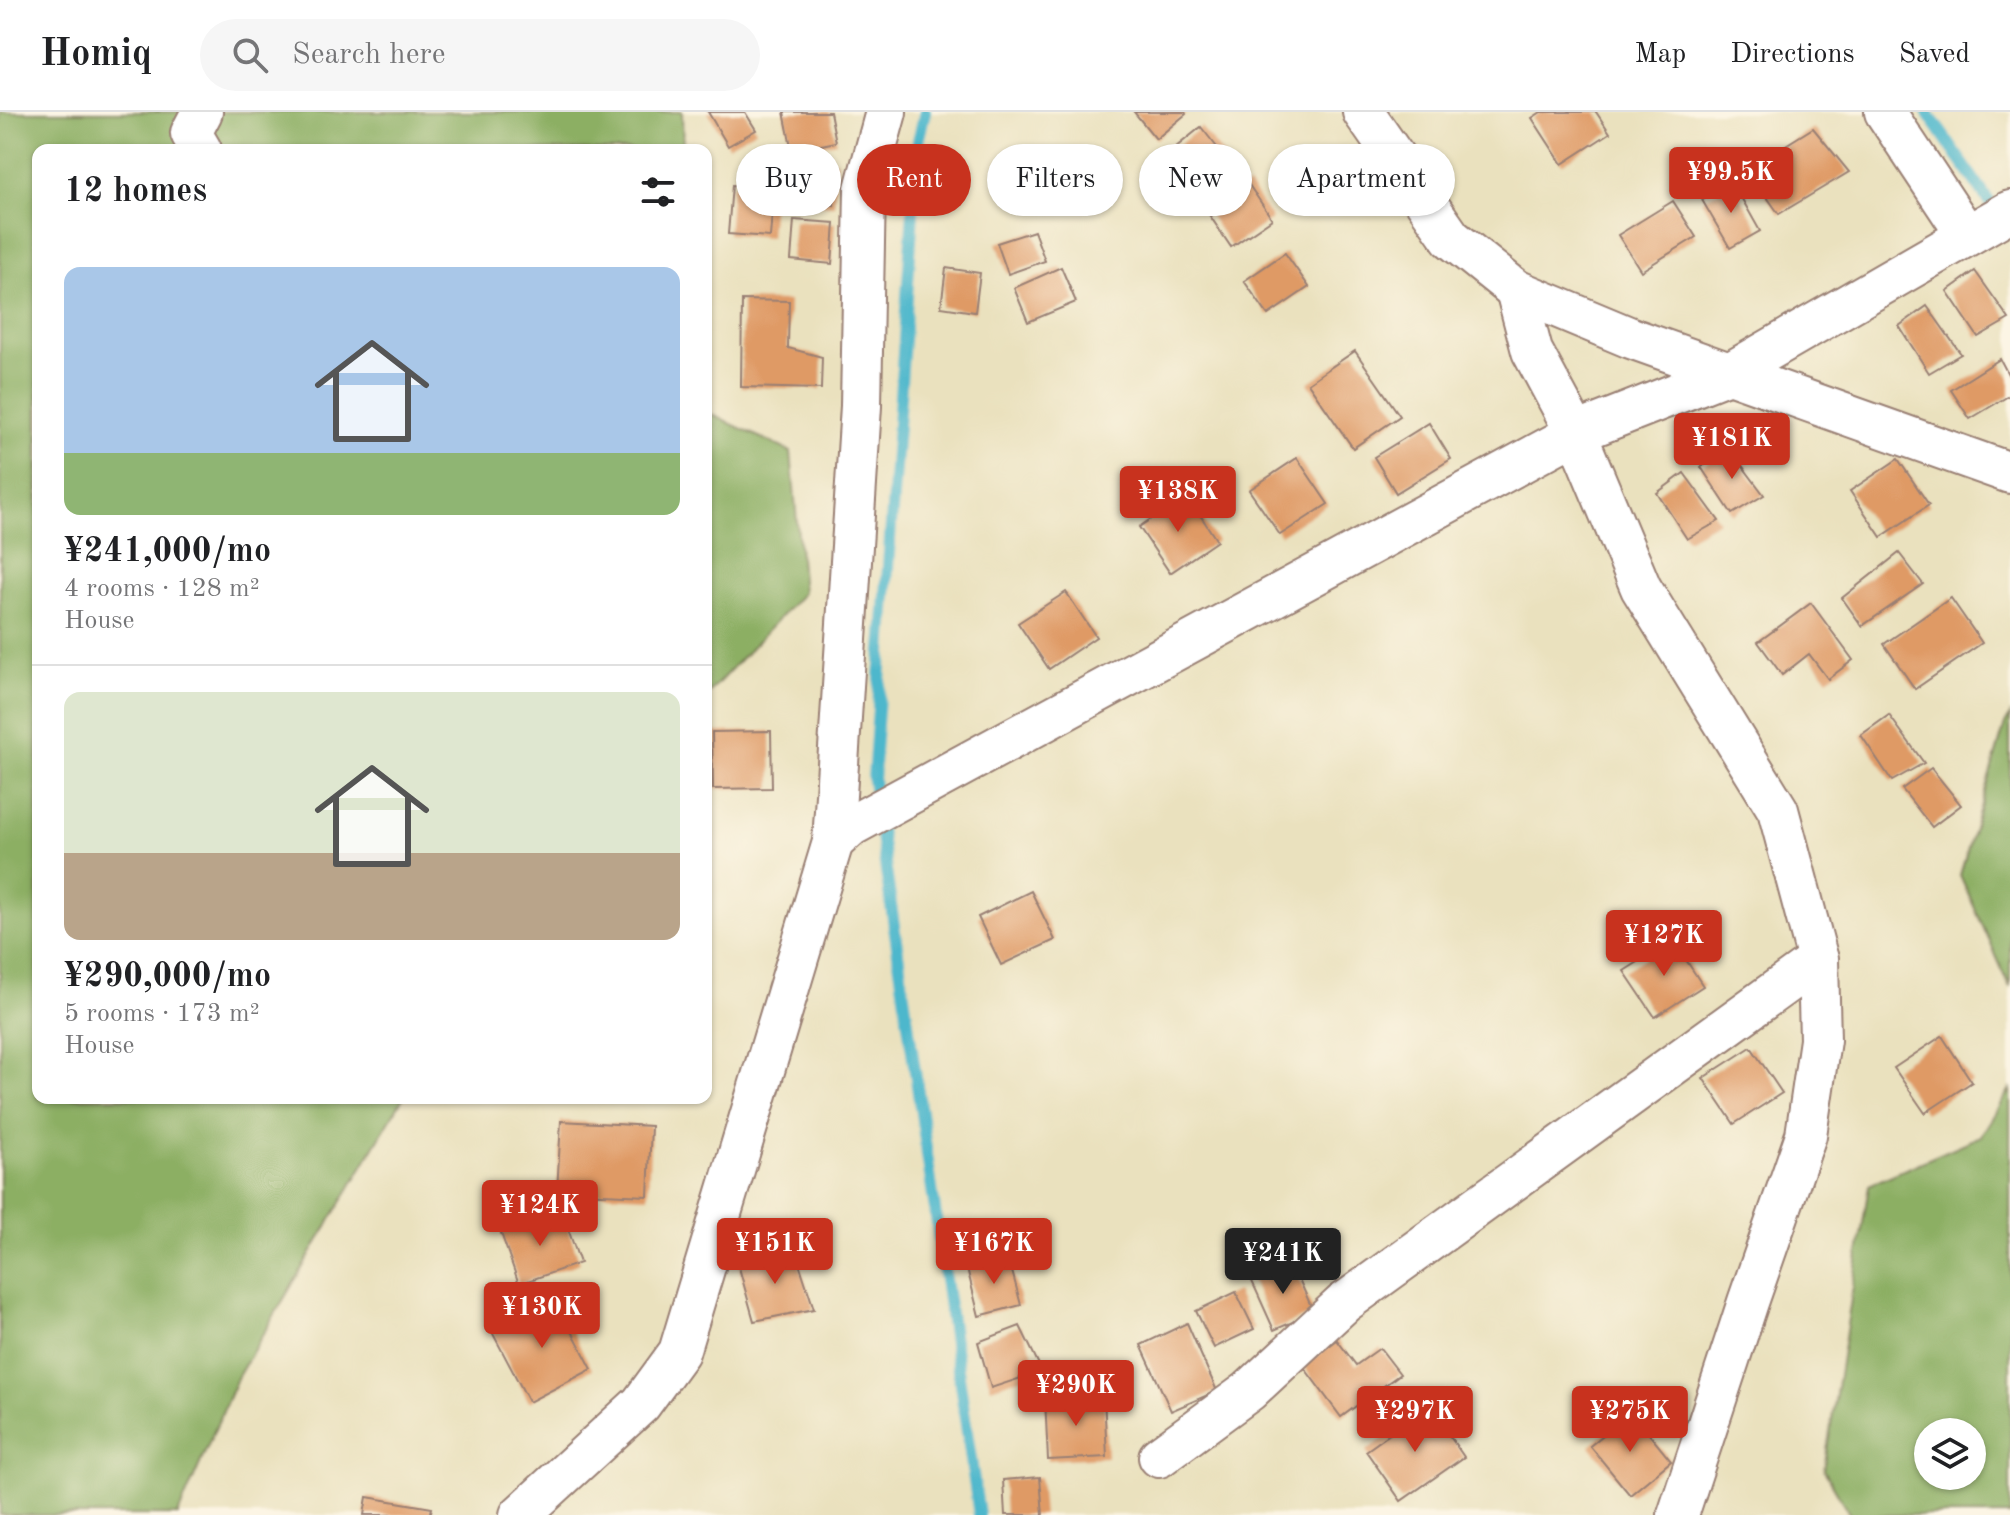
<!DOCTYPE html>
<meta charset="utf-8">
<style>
:root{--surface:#fff;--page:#f6f6f6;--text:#202124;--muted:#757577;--line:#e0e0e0;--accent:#c8321e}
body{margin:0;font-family:"Old Standard TT",serif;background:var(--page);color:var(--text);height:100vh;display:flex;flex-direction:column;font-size:30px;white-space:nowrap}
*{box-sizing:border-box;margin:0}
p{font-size:26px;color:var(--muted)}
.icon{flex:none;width:44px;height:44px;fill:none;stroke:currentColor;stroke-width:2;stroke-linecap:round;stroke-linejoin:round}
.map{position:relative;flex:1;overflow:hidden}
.details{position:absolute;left:32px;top:32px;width:680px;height:960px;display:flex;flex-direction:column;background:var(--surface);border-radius:16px;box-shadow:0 2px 6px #0004}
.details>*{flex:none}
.hud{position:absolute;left:736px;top:32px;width:760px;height:72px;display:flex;gap:16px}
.fabs{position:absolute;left:1914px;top:1306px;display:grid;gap:16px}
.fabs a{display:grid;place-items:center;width:72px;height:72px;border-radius:50%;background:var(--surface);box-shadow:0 2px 6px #0004;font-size:40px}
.price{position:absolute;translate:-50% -68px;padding:0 18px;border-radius:8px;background:var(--accent);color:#fff;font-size:26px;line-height:52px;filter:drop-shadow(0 2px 4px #0008)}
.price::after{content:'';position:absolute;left:50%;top:48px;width:24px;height:18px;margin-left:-12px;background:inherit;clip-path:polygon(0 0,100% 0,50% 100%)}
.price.current{background:#222;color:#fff}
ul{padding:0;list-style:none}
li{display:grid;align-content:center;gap:16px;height:424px;padding:0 32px}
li+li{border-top:2px solid var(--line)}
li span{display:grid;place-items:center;height:248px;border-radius:16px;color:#555}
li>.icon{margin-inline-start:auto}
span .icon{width:144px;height:144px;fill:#fffc;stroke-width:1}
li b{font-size:34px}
h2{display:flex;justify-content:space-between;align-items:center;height:96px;padding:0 32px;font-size:34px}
.chip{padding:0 28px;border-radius:36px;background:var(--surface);box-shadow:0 2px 6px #0004;font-size:28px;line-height:72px}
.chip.current{background:var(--accent);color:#fff}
header{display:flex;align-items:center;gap:48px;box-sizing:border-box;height:112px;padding:0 40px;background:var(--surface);border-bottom:2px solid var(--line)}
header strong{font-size:38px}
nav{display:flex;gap:44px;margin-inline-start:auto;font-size:28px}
.search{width:560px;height:72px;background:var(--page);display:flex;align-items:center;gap:20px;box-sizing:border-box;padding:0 28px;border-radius:44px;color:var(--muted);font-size:30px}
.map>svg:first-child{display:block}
.forest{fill:#8caf63;stroke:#6b6747;stroke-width:2;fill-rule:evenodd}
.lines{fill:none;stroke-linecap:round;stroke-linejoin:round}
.stream{stroke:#4eb7cc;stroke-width:12}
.building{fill:#df9a65}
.minor-casing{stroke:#9a8074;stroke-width:44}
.minor{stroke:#fff;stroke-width:40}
</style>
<header>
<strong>Homiq</strong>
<div class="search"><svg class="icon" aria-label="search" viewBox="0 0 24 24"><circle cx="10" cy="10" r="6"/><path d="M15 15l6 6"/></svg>Search here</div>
<nav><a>Map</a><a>Directions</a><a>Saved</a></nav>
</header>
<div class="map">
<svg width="2010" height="1403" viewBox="0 0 2010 1403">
<rect width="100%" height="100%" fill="#fcf5e5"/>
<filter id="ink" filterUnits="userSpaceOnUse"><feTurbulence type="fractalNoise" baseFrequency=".0125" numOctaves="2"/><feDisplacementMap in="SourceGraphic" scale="16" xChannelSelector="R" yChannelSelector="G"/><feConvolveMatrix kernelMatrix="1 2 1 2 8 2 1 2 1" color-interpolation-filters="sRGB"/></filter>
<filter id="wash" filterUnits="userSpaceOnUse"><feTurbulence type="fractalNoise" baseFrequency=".006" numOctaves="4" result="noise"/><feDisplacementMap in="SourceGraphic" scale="32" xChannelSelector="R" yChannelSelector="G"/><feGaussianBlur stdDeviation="1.8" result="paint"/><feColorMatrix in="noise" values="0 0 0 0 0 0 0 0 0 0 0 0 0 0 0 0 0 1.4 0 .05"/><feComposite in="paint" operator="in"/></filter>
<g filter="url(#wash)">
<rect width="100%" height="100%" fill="#eae1be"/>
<g class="forest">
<path d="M 0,0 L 682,0 L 683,38 L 38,38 L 38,986 L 403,986 L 237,1266 L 178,1403 L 0,1403 Z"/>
<path d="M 706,300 L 791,340 L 803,481 L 706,584 Z"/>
<path d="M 2010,603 L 2010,875 L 1960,763 L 2005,612 Z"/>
<path d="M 2010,977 L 2010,1403 L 1850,1403 L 1824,1358 L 1869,1073 L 1981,1024 ZM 1972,1320 L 1972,1364 L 1928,1364 L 1928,1320 Z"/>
</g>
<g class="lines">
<g class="stream">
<path d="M 925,0 L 918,29 L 873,668 L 979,1403"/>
<path d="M 1927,0 L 1997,101"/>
</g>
</g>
<g id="blocks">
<g class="building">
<path d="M 708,0 L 745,0 L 756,18 L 728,34 Z"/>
<path d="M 784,0 L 830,0 L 836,30 L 792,39 Z"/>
<path d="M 1134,0 L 1185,0 L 1186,2 L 1156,27 Z"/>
<path d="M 1541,0 L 1596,0 L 1610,21 L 1562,52 L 1532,6 Z"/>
<path d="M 1201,15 L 1239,63 L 1208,87 L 1170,40 Z"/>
<path d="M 1813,16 L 1849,60 L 1779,102 L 1747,57 Z"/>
<path d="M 802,47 L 837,49 L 834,93 L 800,91 Z"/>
<path d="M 1733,71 L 1760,119 L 1730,136 L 1702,88 Z"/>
<path d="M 732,73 L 774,76 L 770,125 L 728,122 Z"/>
<path d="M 1249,73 L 1272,107 L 1231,135 L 1208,101 Z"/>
<path d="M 1673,89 L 1696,125 L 1641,159 L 1618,123 Z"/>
<path d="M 794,108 L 835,111 L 832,152 L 791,148 Z"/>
<path d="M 1034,119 L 1045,149 L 1008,162 L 997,131 Z"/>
<path d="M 1285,141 L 1309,175 L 1268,203 L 1244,169 Z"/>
<path d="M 1061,155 L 1076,190 L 1028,210 L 1014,176 Z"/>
<path d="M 946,156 L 980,161 L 975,200 L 941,195 Z"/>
<path d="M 1975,159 L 2009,207 L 1978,225 L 1947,179 Z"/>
<path d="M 742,188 L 789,189 L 788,236 L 822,245 L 821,277 L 741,275 Z"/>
<path d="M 1927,194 L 1961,242 L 1929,261 L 1899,214 Z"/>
<path d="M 1355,239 L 1400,304 L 1353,336 L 1308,271 Z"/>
<path d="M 2000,247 L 2010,266 L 2010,283 L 1970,307 L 1951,278 Z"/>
<path d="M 1429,311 L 1451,347 L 1396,381 L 1374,345 Z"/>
<path d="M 1729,336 L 1764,383 L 1732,402 L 1701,355 Z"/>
<path d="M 1297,346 L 1328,392 L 1280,423 L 1249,378 Z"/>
<path d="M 1898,347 L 1929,393 L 1881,425 L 1850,379 Z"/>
<path d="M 1684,361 L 1719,409 L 1687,427 L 1657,381 Z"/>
<path d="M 1187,383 L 1217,429 L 1170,461 L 1139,415 Z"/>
<path d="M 1899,441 L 1923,472 L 1862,514 L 1842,486 Z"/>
<path d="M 1066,480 L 1096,525 L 1049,557 L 1018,511 Z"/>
<path d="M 1951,486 L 1982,531 L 1915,577 L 1884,532 Z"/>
<path d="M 1811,491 L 1853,548 L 1828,567 L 1809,542 L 1782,563 L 1758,530 Z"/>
<path d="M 1889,603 L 1924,651 L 1892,669 L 1861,623 Z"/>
<path d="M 771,619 L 772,676 L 713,677 L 712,620 Z"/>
<path d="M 1931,656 L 1961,693 L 1932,715 L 1902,677 Z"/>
<path d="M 1031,779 L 1055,828 L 1001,853 L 978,805 Z"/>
<path d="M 1673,828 L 1703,874 L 1655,905 L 1624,859 Z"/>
<path d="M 1942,924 L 1972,970 L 1925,1001 L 1894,956 Z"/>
<path d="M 1751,935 L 1782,981 L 1734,1012 L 1703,966 Z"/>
<path d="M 561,1009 L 651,1014 L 648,1084 L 557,1080 Z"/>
<path d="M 562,1100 L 580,1151 L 519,1172 L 501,1121 Z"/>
<path d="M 794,1136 L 814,1197 L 754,1209 L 738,1152 Z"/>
<path d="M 1008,1144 L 1021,1193 L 979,1204 L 967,1156 Z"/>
<path d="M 1291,1149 L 1314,1201 L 1274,1218 L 1251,1167 Z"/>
<path d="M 1236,1180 L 1254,1217 L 1214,1236 L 1196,1199 Z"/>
<path d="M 554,1185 L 592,1257 L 529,1290 L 491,1218 Z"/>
<path d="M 1187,1211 L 1217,1279 L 1171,1299 L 1141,1233 Z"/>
<path d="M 1020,1214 L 1042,1259 L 991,1276 L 978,1230 Z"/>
<path d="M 1337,1228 L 1356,1253 L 1380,1236 L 1400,1262 L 1341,1305 L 1303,1254 Z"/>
<path d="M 1104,1284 L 1107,1345 L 1048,1348 L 1045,1286 Z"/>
<path d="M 1429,1294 L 1464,1345 L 1401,1389 L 1366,1339 Z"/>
<path d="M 1631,1300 L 1671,1349 L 1630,1383 L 1590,1334 Z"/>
<path d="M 1040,1365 L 1043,1403 L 1005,1403 L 1003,1368 Z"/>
<path d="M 367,1385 L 432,1396 L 430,1403 L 364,1403 Z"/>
</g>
</g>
</g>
<g filter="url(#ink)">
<use href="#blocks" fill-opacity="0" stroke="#9a8074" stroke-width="2"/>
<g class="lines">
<defs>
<g id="minor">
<path d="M 1363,0 L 1451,126 L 1516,178 L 1631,226 L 2010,361"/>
<path d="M 1885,0 L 1966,122"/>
<path d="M 201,38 L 191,21 L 202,0"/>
<path d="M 1516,178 L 1532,239 L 1576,321 L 1641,476 L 1778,698 L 1818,848 L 1820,928 L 1806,1023 L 1748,1190 L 1678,1403"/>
<path d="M 833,730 L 851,714 L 1576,321 L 1731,260 L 2010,99"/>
<path d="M 1159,1345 L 1249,1279 L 1344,1191 L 1818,848"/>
<path d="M 520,1403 L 641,1292 L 679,1240 L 833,730 L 861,294 L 865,77 L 886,0"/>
</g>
</defs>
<use href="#minor" class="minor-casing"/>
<use href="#minor" class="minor"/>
</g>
</g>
</svg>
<div class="fabs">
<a><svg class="icon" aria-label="layers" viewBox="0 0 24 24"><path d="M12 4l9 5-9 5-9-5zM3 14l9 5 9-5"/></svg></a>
</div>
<b class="price" style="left:1731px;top:103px">¥99.5K</b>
<b class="price" style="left:1732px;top:369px">¥181K</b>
<b class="price" style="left:1178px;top:422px">¥138K</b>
<b class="price" style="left:1664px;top:866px">¥127K</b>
<b class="price" style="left:540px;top:1136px">¥124K</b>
<b class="price" style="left:775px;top:1174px">¥151K</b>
<b class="price" style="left:994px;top:1174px">¥167K</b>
<b class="price current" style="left:1283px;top:1184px">¥241K</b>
<b class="price" style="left:542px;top:1238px">¥130K</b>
<b class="price" style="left:1076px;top:1316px">¥290K</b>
<b class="price" style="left:1415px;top:1342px">¥297K</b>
<b class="price" style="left:1630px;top:1342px">¥275K</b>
<div class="hud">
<a class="chip">Buy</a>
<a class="chip current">Rent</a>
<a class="chip">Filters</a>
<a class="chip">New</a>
<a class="chip">Apartment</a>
</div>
<section class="details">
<h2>12 homes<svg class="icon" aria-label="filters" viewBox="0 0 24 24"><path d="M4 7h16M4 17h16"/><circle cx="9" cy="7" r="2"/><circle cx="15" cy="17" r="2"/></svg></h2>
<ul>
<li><span style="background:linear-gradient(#a9c7e8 75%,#8fb573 0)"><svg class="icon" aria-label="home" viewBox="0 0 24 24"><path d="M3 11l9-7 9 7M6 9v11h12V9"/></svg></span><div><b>¥241,000/mo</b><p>4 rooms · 128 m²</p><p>House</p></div></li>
<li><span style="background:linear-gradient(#dfe7d0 65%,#b9a48a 0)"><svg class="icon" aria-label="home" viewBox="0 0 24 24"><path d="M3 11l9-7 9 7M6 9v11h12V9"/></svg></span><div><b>¥290,000/mo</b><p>5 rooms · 173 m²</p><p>House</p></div></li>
</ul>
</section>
</div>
